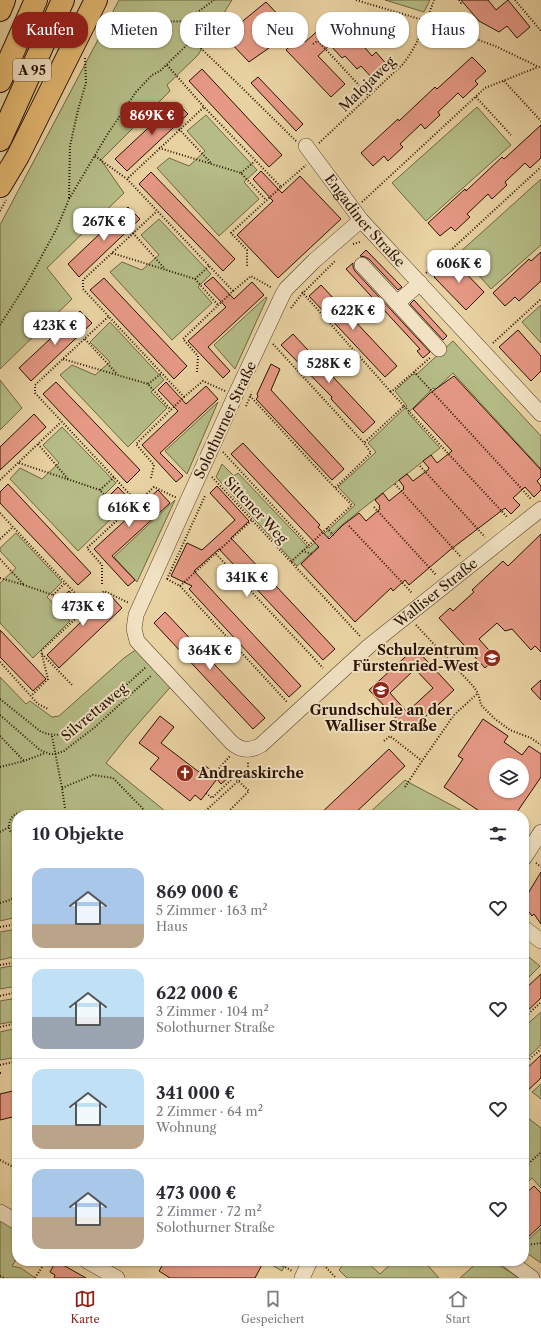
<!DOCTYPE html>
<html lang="de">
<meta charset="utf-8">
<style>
:root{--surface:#fff;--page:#f2f2f3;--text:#2b2b33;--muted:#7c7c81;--line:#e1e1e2;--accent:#8f2418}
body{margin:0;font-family:"Libre Caslon Text",serif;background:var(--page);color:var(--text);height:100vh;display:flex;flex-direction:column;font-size:15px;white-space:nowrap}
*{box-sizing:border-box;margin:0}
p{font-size:13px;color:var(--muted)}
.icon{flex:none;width:22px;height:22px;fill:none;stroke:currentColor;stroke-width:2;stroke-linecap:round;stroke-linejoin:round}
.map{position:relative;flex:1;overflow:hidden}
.details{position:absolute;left:12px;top:810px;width:517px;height:456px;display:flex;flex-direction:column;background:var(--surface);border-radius:16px;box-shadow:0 1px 3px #0004}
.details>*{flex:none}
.guide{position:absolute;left:12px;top:12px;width:517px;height:36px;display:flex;gap:8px}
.controls{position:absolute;left:489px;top:758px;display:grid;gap:8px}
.controls a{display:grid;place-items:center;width:40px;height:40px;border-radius:50%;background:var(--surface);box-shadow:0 1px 3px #0004;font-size:20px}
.price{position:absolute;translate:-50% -34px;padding:0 9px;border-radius:8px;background:#fff;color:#222;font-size:13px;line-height:26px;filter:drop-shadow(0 1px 2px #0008)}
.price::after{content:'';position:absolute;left:50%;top:24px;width:12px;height:9px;margin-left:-6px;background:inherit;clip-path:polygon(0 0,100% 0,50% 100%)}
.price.on{background:var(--accent);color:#fff}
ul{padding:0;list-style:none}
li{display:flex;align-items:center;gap:12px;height:100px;padding:0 20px}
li+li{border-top:1px solid var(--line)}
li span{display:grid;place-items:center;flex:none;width:112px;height:80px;border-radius:12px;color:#555}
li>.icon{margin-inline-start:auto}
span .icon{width:48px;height:48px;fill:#fffc;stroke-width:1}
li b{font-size:17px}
h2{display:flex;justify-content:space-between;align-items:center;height:48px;padding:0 20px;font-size:17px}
.tag{padding:0 14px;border-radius:16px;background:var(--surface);box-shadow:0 1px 3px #0004;font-size:14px;line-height:36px}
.tag.on{background:var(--accent);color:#fff}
.tabs{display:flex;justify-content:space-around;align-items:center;height:56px;border-top:1px solid var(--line);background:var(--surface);font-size:11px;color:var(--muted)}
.tabs a{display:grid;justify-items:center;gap:2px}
.tabs .on{color:var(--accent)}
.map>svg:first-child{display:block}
.green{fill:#b5bc86;stroke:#706644}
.building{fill:#e69985;stroke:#2a1102;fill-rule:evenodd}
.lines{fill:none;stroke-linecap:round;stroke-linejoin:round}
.minor-casing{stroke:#5a412a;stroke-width:16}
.highway-casing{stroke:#2a1102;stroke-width:24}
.path{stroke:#2a1102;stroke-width:2;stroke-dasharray:1 2;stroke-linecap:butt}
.minor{stroke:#f1e2c3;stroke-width:15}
.highway{stroke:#e4b971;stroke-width:22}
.labels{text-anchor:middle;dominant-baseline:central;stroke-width:4;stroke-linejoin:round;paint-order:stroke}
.shield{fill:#f1e2c3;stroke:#66503c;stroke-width:1}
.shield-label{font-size:13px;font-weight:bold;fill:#2a1102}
.street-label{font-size:14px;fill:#2a1102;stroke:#f1e2c3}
.poi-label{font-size:14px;font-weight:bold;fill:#2a1102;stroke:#f1e2c3;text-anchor:end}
</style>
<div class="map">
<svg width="541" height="1278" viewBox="0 0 541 1278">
<rect width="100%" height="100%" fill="#e9d2a2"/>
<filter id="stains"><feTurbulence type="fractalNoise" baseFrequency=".005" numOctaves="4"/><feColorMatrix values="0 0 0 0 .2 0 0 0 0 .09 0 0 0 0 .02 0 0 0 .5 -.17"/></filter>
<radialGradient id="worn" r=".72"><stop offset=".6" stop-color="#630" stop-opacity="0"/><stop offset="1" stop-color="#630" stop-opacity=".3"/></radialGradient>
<g class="green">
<path d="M 119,0 L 232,0 L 198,55 L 167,85 L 170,91 L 101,160 L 124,193 L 47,268 L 72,299 L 0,369 L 0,225 Z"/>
<path d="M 385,0 L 430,0 L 424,12 Z"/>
<path d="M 477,107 L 511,145 L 426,221 L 392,183 Z"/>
<path d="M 206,115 L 257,170 L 244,182 L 259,199 L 219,236 L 157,168 L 169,158 L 189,166 L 205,151 L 187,131 Z"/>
<path d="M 541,179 L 541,245 L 491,289 L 459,253 Z"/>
<path d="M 159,219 L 211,274 L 198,287 L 212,303 L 172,340 L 110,272 L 122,262 L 142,270 L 159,255 L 141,235 Z"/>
<path d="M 266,297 L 267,298 L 235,369 L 214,345 Z"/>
<path d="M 541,305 L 541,343 L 522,322 Z"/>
<path d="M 110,322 L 164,380 L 151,392 L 167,408 L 128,447 L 60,375 L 72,365 L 95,375 L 110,362 L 90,342 Z"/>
<path d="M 453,341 L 541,436 L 541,469 L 453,373 L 436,389 L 433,388 L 408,413 L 440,448 L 343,524 L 297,566 L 216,477 L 222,464 L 234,476 L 238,473 L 309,548 L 355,505 L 338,487 L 376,452 L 368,443 L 407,406 L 395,391 L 412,375 L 418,373 Z"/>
<path d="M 0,380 L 22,408 L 0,430 Z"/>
<path d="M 218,402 L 187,474 L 165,451 Z"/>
<path d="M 62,427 L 116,483 L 103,496 L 117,513 L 78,551 L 10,479 L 20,468 L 42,479 L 59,463 L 43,445 Z"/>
<path d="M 175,500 L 137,582 L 114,557 Z"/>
<path d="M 16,533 L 62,582 L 47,597 L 70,621 L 33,658 L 0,623 L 0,583 L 16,568 L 0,551 L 0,548 Z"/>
<path d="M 140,647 L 174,683 L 130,733 L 106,763 L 170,815 L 17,815 L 17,917 L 0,921 L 0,677 L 26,704 L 30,701 L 52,717 L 59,716 L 124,658 Z"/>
<path d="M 405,780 L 408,782 L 470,815 L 367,815 Z"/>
<path d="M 17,929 L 17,956 L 0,960 L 0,932 Z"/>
<path d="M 524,953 L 540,966 L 524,982 Z"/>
<path d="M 17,965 L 17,986 L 0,989 L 0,968 Z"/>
<path d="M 17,998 L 17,1021 L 0,1024 L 0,1001 Z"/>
<path d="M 541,1012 L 541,1045 L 524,1061 L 524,1027 Z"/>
<path d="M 17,1028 L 17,1057 L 0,1060 L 0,1032 Z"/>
<path d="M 541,1084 L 541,1099 L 532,1092 Z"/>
<path d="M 524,1115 L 541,1128 L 541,1188 L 532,1178 L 524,1186 Z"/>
<path d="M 0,1218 L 17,1228 L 17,1258 L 12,1266 L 21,1268 L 35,1278 L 0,1278 Z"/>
<path d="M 541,1228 L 541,1263 L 524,1251 L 524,1237 L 528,1240 Z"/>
<path d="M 265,1261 L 287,1261 L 282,1271 Z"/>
<path d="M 346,1261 L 366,1261 L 380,1274 L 394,1261 L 424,1261 L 439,1278 L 347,1278 L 339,1270 Z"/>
<path d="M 479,1261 L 493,1261 L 519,1278 L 460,1278 Z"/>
</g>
<g class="building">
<path d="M 461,0 L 488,0 L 496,10 L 508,0 L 530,27 L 517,38 L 507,26 L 499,32 L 479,21 Z"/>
<path d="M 266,2 L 288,25 L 269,48 L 249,62 L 227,39 L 244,20 Z"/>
<path d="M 329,21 L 342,35 L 345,32 L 357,45 L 360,42 L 372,56 L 376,52 L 388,66 L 373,79 L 361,66 L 357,69 L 345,56 L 342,58 L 330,45 L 318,56 L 345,84 L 331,97 L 286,50 L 300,37 L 305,42 Z"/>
<path d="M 472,57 L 486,71 L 475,81 L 478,84 L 463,98 L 458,93 L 438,112 L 440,115 L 425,129 L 421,124 L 400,144 L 403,147 L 388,161 L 384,156 L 373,166 L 361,153 L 398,119 L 399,121 L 435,87 L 437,89 Z"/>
<path d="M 202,69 L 282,155 L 269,167 L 189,81 Z"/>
<path d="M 258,77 L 303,124 L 296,131 L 251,83 Z"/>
<path d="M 176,102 L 188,114 L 127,171 L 115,159 Z"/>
<path d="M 541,125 L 541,158 L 530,168 L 525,163 L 505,182 L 507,185 L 492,199 L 488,194 L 467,214 L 470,217 L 455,231 L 451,227 L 440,236 L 428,223 L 465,189 L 466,191 L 502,157 L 504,159 Z"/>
<path d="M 261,171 L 282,193 L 300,176 L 341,219 L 278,278 L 237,235 L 273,201 L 253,179 Z"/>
<path d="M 151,172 L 235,259 L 223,271 L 139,184 Z"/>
<path d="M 128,207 L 140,219 L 79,277 L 68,264 Z"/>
<path d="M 366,250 L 402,287 L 398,290 L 369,259 L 365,257 L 360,256 Z"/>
<path d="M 541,252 L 541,281 L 519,301 L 515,297 L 505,306 L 493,293 L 529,259 L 531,261 Z"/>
<path d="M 452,259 L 484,292 L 466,310 L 434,277 Z"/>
<path d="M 353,263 L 353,267 L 355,271 L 430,352 L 423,358 L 417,351 L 420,349 L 346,269 Z"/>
<path d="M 213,277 L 234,299 L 252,282 L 264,295 L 208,347 L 230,371 L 223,378 L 188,341 L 226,307 L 204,284 Z"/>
<path d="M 104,278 L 187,366 L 174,379 L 90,290 Z"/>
<path d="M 321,285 L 397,366 L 385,377 L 309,296 Z"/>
<path d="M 414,300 L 447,336 L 443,340 L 410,304 Z"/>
<path d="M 80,311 L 92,323 L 31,381 L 19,368 Z"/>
<path d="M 518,330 L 541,356 L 541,371 L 531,381 L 499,347 Z"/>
<path d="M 293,334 L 375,422 L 363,433 L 331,399 L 332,397 L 281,345 Z"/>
<path d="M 271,364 L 280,369 L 271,390 L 344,469 L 332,480 L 256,399 L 258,397 L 257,394 Z"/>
<path d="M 454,376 L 541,470 L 541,477 L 537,481 L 541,486 L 541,490 L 534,497 L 525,487 L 513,498 L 520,505 L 511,514 L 505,508 L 450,550 L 409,585 L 405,580 L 393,591 L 391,588 L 355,622 L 301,564 L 319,547 L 231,454 L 243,443 L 320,525 L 318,527 L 329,539 L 343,525 L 359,513 L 366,521 L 380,509 L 379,507 L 380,506 L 375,500 L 383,493 L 389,501 L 404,489 L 403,488 L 404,487 L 399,480 L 407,474 L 413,481 L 428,470 L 429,468 L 423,461 L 431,455 L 437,463 L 452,451 L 413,409 L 430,393 Z"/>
<path d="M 56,382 L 140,470 L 127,483 L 43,394 Z"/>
<path d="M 166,382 L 186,404 L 206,386 L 218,399 L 160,453 L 183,476 L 176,482 L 142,445 L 178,411 L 158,390 Z"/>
<path d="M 34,414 L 46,427 L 0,470 L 0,447 Z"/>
<path d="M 8,484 L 91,573 L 78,585 L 0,503 L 0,492 Z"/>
<path d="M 217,486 L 249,521 L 231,538 L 335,649 L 323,660 L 219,549 L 194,571 L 301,686 L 289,697 L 189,589 L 192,586 L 171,576 L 187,543 L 202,550 L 235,520 L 210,493 Z"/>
<path d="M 118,487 L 138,508 L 158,490 L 170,503 L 112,556 L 135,580 L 128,586 L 94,549 L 130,516 L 110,495 Z"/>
<path d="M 541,534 L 541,652 L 535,646 L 531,650 L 512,629 L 505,631 L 497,623 L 479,639 L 496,658 L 485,668 L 439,618 L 450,608 L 453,611 L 474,592 L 472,590 L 503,561 L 508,566 Z"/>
<path d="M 69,591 L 91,614 L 110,595 L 122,608 L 59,668 L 47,655 L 82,621 L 61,598 Z"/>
<path d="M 165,612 L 265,718 L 253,729 L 154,623 Z"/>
<path d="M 0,630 L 46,679 L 33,691 L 0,657 Z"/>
<path d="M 415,648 L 454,690 L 409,732 L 369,690 ZM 415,669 L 433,688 L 407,712 L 390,693 Z"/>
<path d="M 541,680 L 541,700 L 531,689 Z"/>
<path d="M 160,716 L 174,727 L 161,743 L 199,772 L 204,765 L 219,776 L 222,772 L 228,778 L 221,784 L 217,779 L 201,800 L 195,795 L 190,801 L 150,769 L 159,758 L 139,743 Z"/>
<path d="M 483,719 L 508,736 L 504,742 L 522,755 L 529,746 L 541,754 L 541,777 L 515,815 L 485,815 L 444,787 L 463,759 L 458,756 ZM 496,765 L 522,765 L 522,791 L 496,791 Z"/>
<path d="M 389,749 L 405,766 L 353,815 L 319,815 Z"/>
<path d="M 541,872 L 541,924 L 534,914 L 532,916 L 526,908 L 528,906 L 524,900 Z"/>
<path d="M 541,974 L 541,998 L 524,1014 L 524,990 Z"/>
<path d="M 541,1055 L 541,1078 L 524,1094 L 524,1071 Z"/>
<path d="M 17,1090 L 17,1116 L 0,1120 L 0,1094 Z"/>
<path d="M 534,1186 L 541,1193 L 541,1225 L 524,1241 L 524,1195 Z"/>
<path d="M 56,1261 L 86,1278 L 54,1278 L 55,1275 L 50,1272 Z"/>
<path d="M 165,1261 L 264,1261 L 255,1278 L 170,1278 L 159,1271 Z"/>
</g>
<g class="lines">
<defs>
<g id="minor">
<path id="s1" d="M 306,146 L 361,220 L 541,414"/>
<path id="s2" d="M 361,220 L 314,261 L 286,289 L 283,294 L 235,396 L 136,615 L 134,629 L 137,641 L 232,743 C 241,751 251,751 261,745 L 369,646 L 541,509"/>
<path d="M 362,265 L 397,303 L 420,283"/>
<path d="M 397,303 L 439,349"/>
<path d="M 524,858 L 541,832"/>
<path d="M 524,928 L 541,941"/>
<path d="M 0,1212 L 17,1222"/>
<path d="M 87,1261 L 117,1278"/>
<path d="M 509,1261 L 532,1278"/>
<path d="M 302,1278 L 310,1261"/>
</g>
<g id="highway">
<path d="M 0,10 L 4,0"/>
<path d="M 0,81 L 36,0"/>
<path d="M 0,140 L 63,0"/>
<path d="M 0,186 L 18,156 L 96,0"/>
</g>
</defs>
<use href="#minor" class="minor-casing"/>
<use href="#highway" class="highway-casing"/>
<g class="path">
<path d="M 356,0 L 426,21 L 495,46 L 541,68"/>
<path d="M 459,0 L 461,3 L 463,2"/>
<path d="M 515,0 L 541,31"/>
<path d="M 105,19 L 125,23 L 189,21"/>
<path d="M 192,40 L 233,79 L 296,141"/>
<path d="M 313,44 L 318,41 L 369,96"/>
<path d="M 167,65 L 204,107 L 281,187 L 231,233 L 247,250 L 247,267"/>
<path d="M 504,81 L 541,121"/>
<path d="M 476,97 L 511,135"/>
<path d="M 179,129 L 212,164"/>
<path d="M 319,143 L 403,64 C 418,45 426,22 434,0"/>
<path d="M 159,148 L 241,173 L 266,200"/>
<path d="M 95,156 L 127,179"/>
<path d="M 241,173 L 255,161"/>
<path d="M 281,187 L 306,165"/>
<path d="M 69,198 L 70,146 L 78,110 L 86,83 L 85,58"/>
<path d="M 362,202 L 485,88 L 538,67"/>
<path d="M 0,211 L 6,200"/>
<path d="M 133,233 L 165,269"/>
<path d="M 353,244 L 360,242"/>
<path d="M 112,253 L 195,279 L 218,305"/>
<path d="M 426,273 L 541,167"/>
<path d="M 195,279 L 209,266"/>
<path d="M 233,291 L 251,276 L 272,288"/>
<path d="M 302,292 L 391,392"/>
<path d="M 291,308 L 301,295 L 336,260"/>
<path d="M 0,325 L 27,283 L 57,228 L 69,199 L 107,135 L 136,92 L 152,75 L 160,71 L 192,40 L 192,33 L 189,21 L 191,17 L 214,0"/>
<path d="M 85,339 L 117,374"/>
<path d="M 493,343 L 541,299"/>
<path d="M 273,344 L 364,443"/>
<path d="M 63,359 L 148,384 L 171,410"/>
<path d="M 197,372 L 198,356 L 183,339 L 233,291 L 127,179 L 204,107"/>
<path d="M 414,372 L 531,499"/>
<path d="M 148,384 L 162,373"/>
<path d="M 250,396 L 335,488"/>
<path d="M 184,397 L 203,381 L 225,391"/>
<path d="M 246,406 L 252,392"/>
<path d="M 404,406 L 508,518"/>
<path d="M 38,444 L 68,479"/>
<path d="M 223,452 L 309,545"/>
<path d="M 19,463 L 100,490 L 122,515"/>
<path d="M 420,466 L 485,537"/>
<path d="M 212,477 L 360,636"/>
<path d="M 151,478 L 154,465 L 136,444 L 184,397 L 83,289 L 83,280 L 157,211"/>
<path d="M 0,480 L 61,422"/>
<path d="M 395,484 L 460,556"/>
<path d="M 100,490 L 114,477"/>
<path d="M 138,502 L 154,487 L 177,498"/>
<path d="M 374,507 L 436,575"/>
<path d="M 0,513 L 88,607 L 41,651 L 48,679 L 31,696"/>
<path d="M 349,526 L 412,593"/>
<path d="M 327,528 L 334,536"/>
<path d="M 0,539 L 13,527"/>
<path d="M 302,551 L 312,554"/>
<path d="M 216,554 L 323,668"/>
<path d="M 0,559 L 24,585"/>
<path d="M 291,562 L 352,505 L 335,488 L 371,453 L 364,443 L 404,406 L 391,392 L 431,357"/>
<path d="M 0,578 L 24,585 L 53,595 L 75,619"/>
<path d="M 167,579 L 205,496"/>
<path d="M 167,579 L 180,586 L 287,702"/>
<path d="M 102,584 L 102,565 L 87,548 L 137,502 L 35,393 L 35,385 L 109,316"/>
<path d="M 180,586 L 252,520"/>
<path d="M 53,595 L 65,583"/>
<path d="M 88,607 L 104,591 L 129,603"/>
<path d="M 416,625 L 473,686 L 478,693 L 481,705 L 495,719 L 510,730 L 531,738 L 541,745"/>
<path d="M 42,654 L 73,686"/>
<path d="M 0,662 L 38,704 L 48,709"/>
<path d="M 0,699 L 40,731 L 47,734 L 57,735 L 78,727 L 89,719 L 146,667"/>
<path d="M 0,715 L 40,750 L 50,754 L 55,754 L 64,751 L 95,727 L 152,675"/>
<path d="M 0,736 L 24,761"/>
<path d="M 52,736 L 62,788 L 66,815"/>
<path d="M 384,741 L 390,736 L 422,761"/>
<path d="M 222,765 L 234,777"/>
<path d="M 0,767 L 24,761 L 45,753"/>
<path d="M 215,773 L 230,756"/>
<path d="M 405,787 L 422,761 L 454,715 L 478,693"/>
<path d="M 62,788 L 93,775 L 113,778 L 149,815"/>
<path d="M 206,793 L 212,798 L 234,777 L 249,791 L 225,815"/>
<path d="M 201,815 L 248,772 L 248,761"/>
<path d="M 0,832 L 9,827"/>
<path d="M 17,838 L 10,831 C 6,817 18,808 31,815"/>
<path d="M 536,863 L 541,867"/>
<path d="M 524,877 L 529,870"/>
<path d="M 0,903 L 10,900 L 17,895"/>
<path d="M 0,927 L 17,924"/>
<path d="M 0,965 L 17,962"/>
<path d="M 0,996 L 17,992"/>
<path d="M 524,1018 L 541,1002"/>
<path d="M 0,1027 L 17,1023"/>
<path d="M 525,1063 L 541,1049"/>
<path d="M 0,1065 L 17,1061"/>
<path d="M 0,1073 L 3,1073"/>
<path d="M 0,1160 L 17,1169"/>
<path d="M 524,1168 L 541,1152"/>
<path d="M 524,1241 L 527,1245 L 541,1243"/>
<path d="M 275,1261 L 292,1271"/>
<path d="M 322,1263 L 336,1278"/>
<path d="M 0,1276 L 4,1278"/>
<path d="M 35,1278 L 46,1261"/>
</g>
<use href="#minor" class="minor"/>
<use href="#highway" class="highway"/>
</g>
<defs>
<symbol id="school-disc" viewBox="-11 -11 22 22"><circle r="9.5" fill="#8f2418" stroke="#f1e2c3"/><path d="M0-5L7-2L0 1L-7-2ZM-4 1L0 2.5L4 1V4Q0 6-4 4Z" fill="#fff"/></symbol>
<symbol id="church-disc" viewBox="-11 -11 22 22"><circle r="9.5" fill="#8f2418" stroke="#f1e2c3"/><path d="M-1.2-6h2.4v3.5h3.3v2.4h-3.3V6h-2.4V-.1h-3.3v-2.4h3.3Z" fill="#fff"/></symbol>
</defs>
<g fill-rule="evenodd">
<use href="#school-disc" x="482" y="648" width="20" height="20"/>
<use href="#school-disc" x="371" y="680" width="20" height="20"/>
<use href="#church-disc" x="175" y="763" width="20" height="20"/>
</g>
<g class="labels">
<rect class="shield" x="13" y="59" width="38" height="22" rx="3"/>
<g class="shield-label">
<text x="32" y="70">A 95</text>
</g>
<g class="street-label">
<text transform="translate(367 84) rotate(-44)">Malojaweg</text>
<text stroke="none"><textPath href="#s1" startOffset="95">Engadiner Straße</textPath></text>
<text transform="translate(225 420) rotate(-65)">Solothurner Straße</text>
<text transform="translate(256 510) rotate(47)">Sittener Weg</text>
<text stroke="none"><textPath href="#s2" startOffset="890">Walliser Straße</textPath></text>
<text transform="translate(94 712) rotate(-40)">Silvrettaweg</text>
</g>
<g class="poi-label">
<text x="479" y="650">Schulzentrum<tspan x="479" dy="16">Fürstenried-West</tspan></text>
<text x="381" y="710" text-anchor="middle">Grundschule an der<tspan x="381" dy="16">Walliser Straße</tspan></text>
<text x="198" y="773" text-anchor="start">Andreaskirche</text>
</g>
</g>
<rect width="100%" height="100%" filter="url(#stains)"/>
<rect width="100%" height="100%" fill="url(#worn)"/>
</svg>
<div class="controls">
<a><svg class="icon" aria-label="layers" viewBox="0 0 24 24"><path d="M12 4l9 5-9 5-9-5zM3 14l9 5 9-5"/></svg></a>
</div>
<b class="price on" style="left:152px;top:136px">869K €</b>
<b class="price" style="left:104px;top:242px">267K €</b>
<b class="price" style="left:459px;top:284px">606K €</b>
<b class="price" style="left:353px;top:331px">622K €</b>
<b class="price" style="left:55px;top:346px">423K €</b>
<b class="price" style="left:329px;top:384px">528K €</b>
<b class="price" style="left:129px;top:528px">616K €</b>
<b class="price" style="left:247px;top:598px">341K €</b>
<b class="price" style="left:83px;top:627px">473K €</b>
<b class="price" style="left:210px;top:671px">364K €</b>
<div class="guide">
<a class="tag on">Kaufen</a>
<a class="tag">Mieten</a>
<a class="tag">Filter</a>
<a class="tag">Neu</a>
<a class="tag">Wohnung</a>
<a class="tag">Haus</a>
</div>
<section class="details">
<h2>10 Objekte<svg class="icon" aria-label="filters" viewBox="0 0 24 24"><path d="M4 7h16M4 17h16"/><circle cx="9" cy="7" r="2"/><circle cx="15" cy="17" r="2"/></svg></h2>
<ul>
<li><span style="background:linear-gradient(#a9c7e8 70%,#b9a48a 0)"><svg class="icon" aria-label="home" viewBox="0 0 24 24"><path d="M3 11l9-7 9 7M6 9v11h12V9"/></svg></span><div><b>869 000 €</b><p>5 Zimmer · 163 m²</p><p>Haus</p></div><svg class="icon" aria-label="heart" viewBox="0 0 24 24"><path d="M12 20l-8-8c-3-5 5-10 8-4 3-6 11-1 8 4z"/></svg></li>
<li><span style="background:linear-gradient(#bfe0f5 60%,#9aa5b1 0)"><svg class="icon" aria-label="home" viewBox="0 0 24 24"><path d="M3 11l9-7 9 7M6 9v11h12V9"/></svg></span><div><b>622 000 €</b><p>3 Zimmer · 104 m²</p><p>Solothurner Straße</p></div><svg class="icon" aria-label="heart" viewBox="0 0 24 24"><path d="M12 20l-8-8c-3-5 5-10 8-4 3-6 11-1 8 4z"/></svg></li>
<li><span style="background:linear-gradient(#bfe0f5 70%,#b9a48a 0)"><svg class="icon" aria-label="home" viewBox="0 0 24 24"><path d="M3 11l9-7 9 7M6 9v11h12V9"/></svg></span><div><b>341 000 €</b><p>2 Zimmer · 64 m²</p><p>Wohnung</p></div><svg class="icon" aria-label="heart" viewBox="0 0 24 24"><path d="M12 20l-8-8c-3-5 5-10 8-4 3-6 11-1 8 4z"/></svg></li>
<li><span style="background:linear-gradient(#a9c7e8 60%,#b9a48a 0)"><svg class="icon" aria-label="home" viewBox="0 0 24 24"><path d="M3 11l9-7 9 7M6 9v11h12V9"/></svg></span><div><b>473 000 €</b><p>2 Zimmer · 72 m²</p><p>Solothurner Straße</p></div><svg class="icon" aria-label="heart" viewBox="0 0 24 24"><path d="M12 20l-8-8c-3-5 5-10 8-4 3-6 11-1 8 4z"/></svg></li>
</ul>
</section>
</div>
<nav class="tabs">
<a class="on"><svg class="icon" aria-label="map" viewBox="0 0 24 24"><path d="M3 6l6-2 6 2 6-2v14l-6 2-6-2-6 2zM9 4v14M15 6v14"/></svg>Karte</a>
<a><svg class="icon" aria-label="saved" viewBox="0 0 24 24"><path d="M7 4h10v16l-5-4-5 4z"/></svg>Gespeichert</a>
<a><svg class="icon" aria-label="home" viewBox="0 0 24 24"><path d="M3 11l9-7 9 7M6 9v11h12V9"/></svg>Start</a>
</nav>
